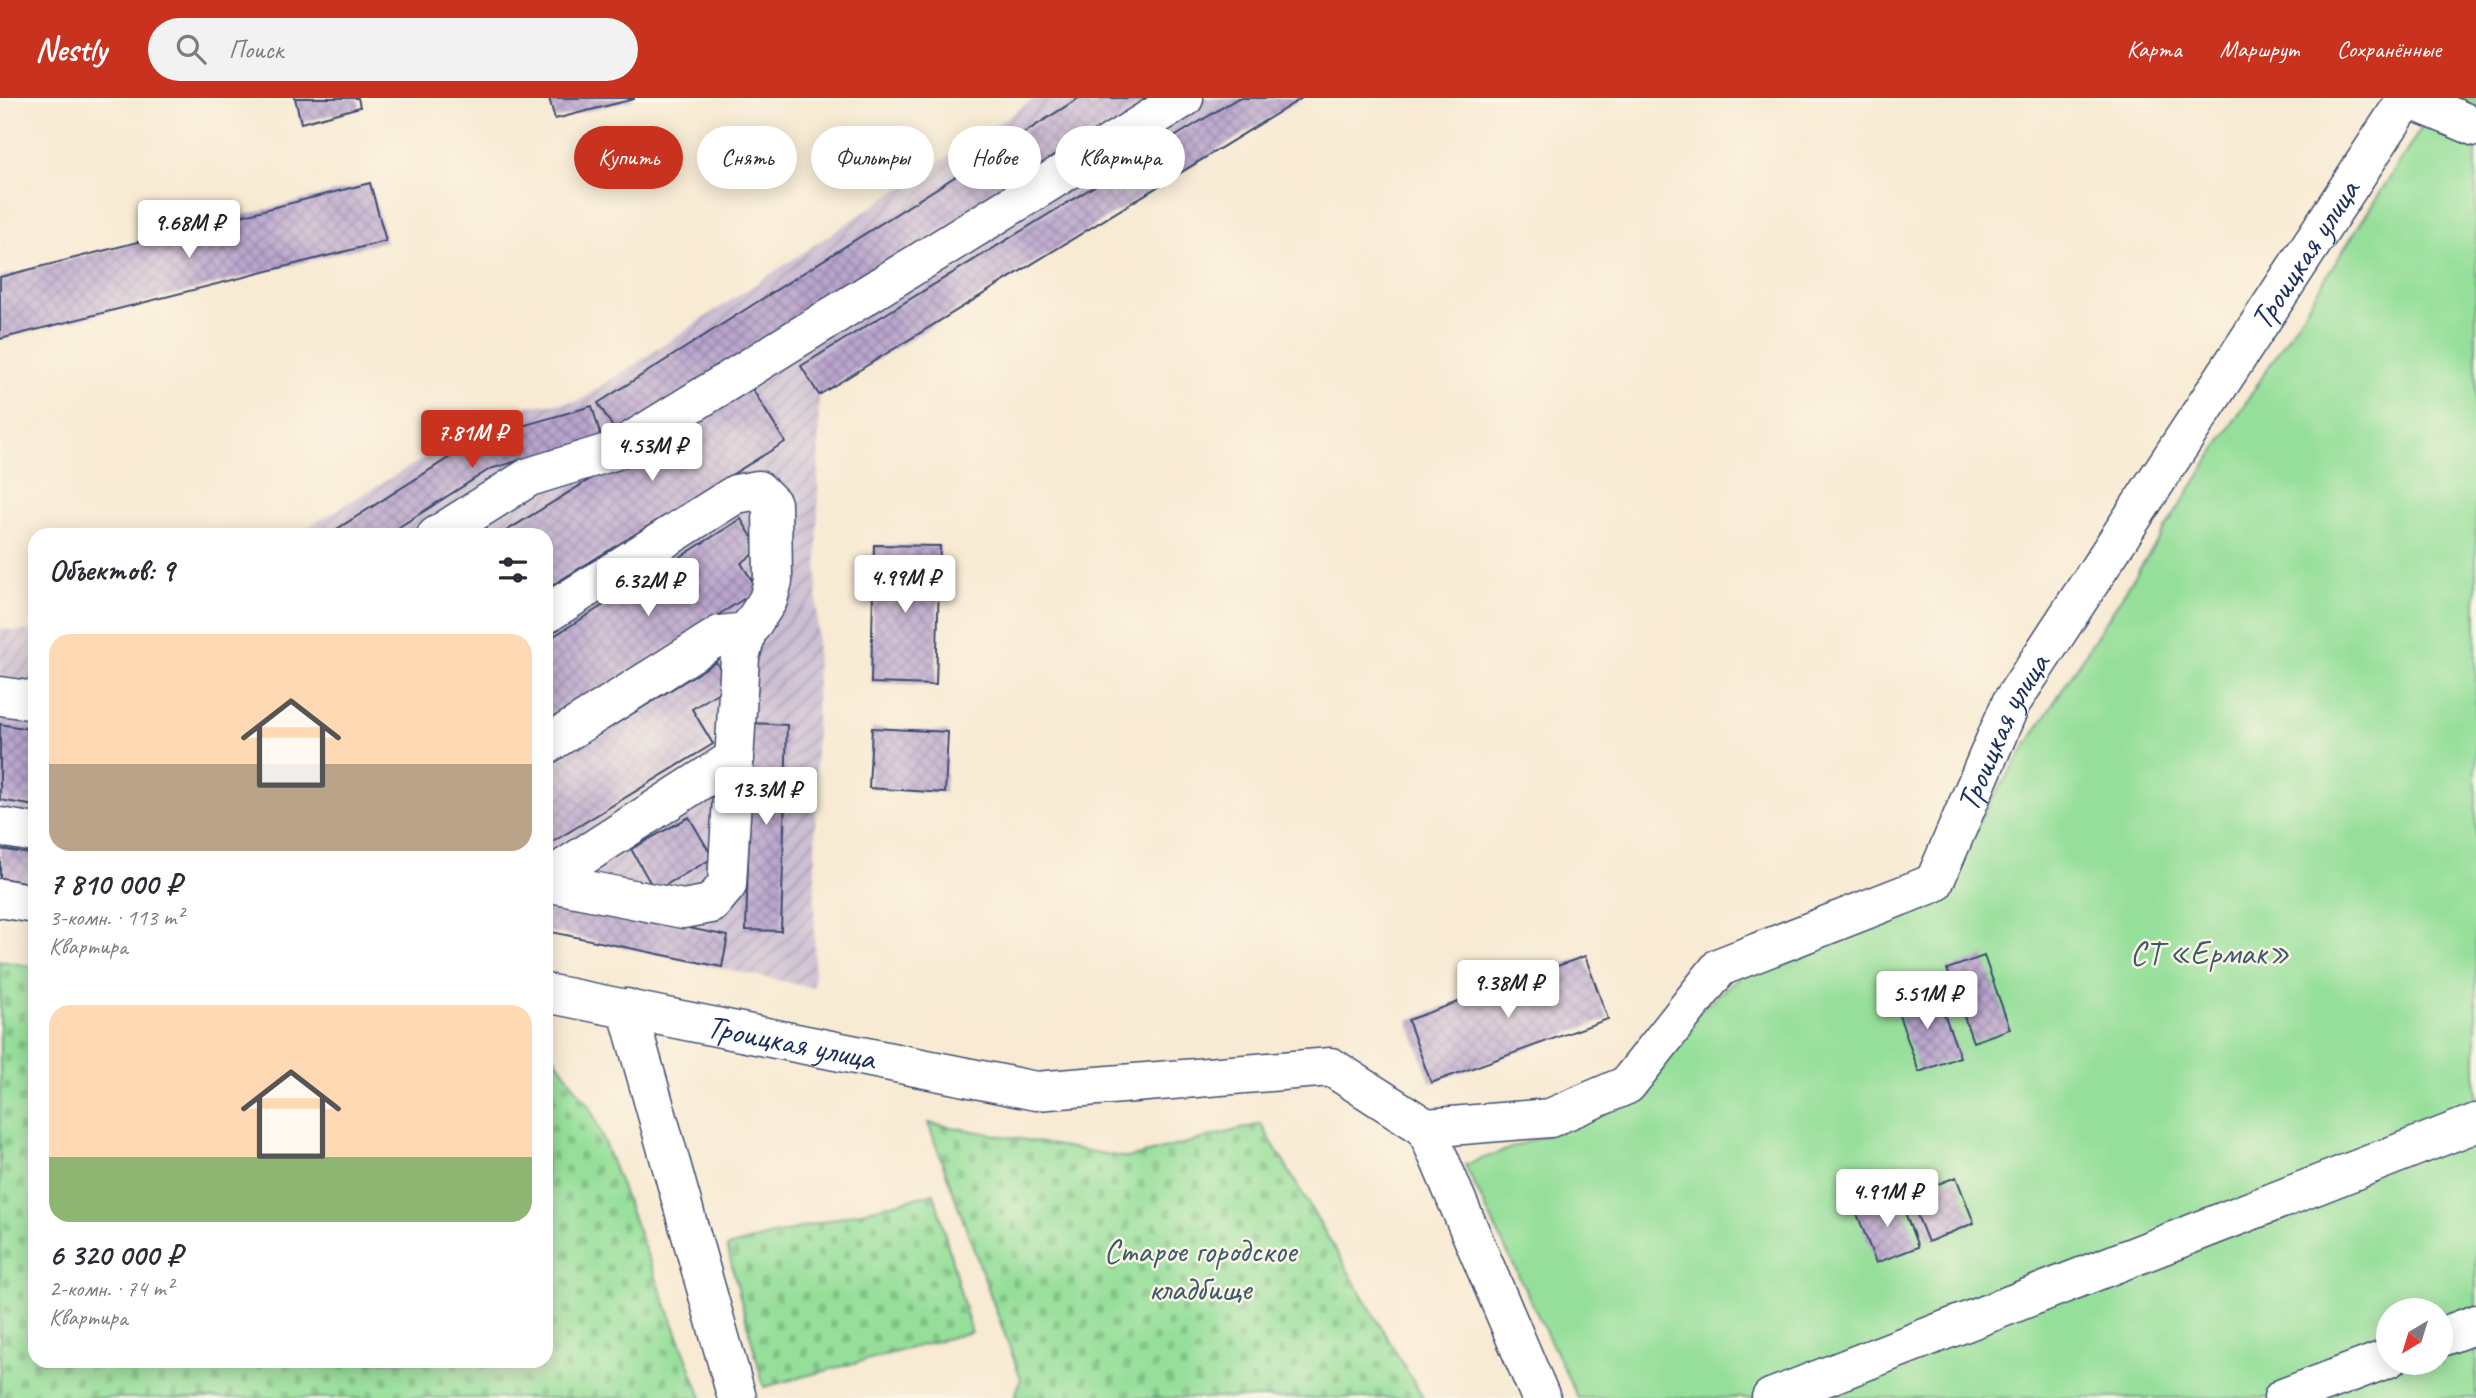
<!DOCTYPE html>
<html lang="ru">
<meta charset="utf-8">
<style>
:root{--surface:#fff;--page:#f2f2f3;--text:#2b2b33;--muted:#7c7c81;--accent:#c8321e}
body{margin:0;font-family:Caveat,sans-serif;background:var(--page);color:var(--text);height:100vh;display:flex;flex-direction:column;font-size:26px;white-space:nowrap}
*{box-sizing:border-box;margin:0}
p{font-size:23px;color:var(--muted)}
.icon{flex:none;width:38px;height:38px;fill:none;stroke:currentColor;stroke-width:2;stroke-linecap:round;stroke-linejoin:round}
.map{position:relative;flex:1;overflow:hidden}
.details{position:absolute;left:28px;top:430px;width:525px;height:840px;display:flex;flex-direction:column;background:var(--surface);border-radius:21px;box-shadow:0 4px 18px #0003}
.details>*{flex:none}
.guide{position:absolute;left:574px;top:28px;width:665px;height:63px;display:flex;gap:14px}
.needle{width:46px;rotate:218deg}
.tools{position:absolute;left:2376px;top:1200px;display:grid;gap:14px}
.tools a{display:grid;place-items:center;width:77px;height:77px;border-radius:50%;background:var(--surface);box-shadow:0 4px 18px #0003;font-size:35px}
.price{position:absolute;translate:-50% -60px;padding:0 16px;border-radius:7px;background:#fff;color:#222;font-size:23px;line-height:46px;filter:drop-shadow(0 2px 4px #0008)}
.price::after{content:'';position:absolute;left:50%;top:42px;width:21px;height:16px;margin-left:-10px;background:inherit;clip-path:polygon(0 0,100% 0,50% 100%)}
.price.on{background:var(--accent);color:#fff}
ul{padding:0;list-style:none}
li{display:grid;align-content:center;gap:14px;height:371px;padding:0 21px}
li span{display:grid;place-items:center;height:217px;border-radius:21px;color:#555}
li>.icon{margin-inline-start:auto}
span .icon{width:126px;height:126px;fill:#fffc;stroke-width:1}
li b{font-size:30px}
h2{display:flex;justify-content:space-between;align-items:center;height:84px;padding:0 21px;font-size:30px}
.tag{padding:0 24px;border-radius:32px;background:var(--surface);box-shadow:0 4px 18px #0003;font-size:24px;line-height:63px}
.tag.on{background:var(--accent);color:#fff}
header{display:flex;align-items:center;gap:42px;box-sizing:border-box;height:98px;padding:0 35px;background:var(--accent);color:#fff}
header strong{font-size:33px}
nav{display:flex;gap:38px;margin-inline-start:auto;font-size:24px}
.search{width:490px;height:63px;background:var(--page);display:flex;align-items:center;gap:18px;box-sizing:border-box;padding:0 24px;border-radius:38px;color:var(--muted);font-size:26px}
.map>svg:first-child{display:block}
.industrial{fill:url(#industrial-furrows)}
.green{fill:#96df9a;stroke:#58877c;stroke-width:2;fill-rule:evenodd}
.cemetery{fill:url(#cemetery-stones);stroke:#58877c;stroke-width:2}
.building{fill:url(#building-cross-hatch)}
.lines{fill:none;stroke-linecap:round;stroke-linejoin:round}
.minor-casing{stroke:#3c4b70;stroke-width:41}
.minor{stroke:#fff;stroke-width:38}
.labels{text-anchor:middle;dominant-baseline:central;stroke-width:5;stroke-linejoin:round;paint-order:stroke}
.street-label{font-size:33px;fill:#1b2f5e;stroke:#fcf5e5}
.park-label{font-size:33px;fill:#3a5b6d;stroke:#fcf5e5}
</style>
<header>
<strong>Nestly</strong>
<div class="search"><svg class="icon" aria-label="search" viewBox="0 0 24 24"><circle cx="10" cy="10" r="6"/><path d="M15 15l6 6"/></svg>Поиск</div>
<nav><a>Карта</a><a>Маршрут</a><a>Сохранённые</a></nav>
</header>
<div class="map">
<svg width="2476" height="1300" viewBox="0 0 2476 1300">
<defs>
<pattern id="industrial-furrows" width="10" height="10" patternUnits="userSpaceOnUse" patternTransform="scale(1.75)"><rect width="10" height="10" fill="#ccbed3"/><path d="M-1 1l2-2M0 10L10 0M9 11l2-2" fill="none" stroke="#a59bae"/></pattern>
<pattern id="cemetery-stones" width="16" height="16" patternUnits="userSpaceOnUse" patternTransform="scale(1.75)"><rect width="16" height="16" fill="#96df9a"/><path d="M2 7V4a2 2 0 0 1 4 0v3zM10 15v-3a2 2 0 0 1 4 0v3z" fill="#81c087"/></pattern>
<pattern id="building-cross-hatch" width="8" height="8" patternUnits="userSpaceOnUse" patternTransform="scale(1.75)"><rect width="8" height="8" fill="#baa5cd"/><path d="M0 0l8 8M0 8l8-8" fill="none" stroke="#9687aa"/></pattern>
</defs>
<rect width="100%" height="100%" fill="#fcf5e5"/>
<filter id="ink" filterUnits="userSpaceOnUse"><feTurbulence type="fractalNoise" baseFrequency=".0143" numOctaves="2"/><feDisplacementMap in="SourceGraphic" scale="14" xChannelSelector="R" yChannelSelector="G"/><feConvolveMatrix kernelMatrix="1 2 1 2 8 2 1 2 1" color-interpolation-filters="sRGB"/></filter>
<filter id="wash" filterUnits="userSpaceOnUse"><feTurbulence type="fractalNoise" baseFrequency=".00686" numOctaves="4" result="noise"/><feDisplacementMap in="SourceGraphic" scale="28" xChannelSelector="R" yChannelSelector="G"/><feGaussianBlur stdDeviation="1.57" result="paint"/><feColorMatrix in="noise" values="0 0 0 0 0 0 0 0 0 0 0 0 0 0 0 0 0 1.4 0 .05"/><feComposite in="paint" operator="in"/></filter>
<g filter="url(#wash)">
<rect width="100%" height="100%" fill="#f8ead3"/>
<g class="industrial">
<path d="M 1036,0 L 1302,0 L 819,297 L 814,890 L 546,833 L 546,438 L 293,438 L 508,310 L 579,303 Z"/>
<path d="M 0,531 L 35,534 L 35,794 L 0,788 Z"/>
</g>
<path class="green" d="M 2410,0 L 2476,0 L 2476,1300 L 1578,1300 L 1465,1067 L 1609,1014 L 1700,912 L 1762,860 L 1945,775 L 2424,26 ZM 2389,1213 L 2441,1213 L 2441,1265 L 2389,1265 Z"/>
<g class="cemetery">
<path d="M 0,863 L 35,869 L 35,1264 L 546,1264 L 546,958 L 554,959 L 592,1013 L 702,1300 L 0,1300 Z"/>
<path d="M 928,1025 L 1128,1060 L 1261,1026 L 1423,1300 L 1014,1300 L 1021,1281 Z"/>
<path d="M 934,1095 L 971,1234 L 764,1289 L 727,1149 Z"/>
</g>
<g id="blocks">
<g class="building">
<path d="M 295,0 L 358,0 L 360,9 L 301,25 Z"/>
<path d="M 549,0 L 634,0 L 634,1 L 555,21 Z"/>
<path d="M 1079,0 L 1147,0 L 617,336 L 598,305 Z"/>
<path d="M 1238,0 L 1302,0 L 819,297 L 801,268 Z"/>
<path d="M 370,85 L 386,143 L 0,241 L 0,179 Z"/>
<path d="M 748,284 L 785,344 L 546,491 L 546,438 L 498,438 Z"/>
<path d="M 592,308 L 601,339 L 490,371 L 385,438 L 326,438 L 480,340 Z"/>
<path d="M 741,421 L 760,452 L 741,465 L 758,492 L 546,625 L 546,543 Z"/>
<path d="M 874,447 L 940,448 L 936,587 L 871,585 Z"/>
<path d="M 716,564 L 730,587 L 692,611 L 713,646 L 546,748 L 546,669 Z"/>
<path d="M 752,625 L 787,627 L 781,833 L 746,832 Z"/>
<path d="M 0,626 L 35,632 L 35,708 L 0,702 Z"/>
<path d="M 872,630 L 948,634 L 945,695 L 869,690 Z"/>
<path d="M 689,719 L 713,760 L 655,793 L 631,751 Z"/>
<path d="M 0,751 L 35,757 L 35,786 L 0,780 Z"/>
<path d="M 546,801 L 728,838 L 722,869 L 546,833 Z"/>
<path d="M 1585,858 L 1608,921 L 1431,985 L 1408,922 Z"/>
<path d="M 1984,858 L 2010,931 L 1973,944 L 1947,871 Z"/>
<path d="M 1935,891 L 1960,959 L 1919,974 L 1895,906 Z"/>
<path d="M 1956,1079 L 1974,1125 L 1928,1144 L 1909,1097 Z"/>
<path d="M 1898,1096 L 1918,1149 L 1876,1165 L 1856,1113 Z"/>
</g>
</g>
</g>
<g filter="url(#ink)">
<use href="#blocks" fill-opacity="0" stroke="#3c4b70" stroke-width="2"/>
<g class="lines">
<defs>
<g id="minor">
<path d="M 436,438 L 529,379 L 617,352 L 1184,0"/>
<path d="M 546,516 L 736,396 L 758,392 L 772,406 L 773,483 L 768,502 L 747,534 L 740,559 L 727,787 L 711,806 L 683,811 L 546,784"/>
<path d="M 0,598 L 35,603"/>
<path d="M 546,647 L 720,537 L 747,534"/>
<path d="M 0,729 L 35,735"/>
<path d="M 546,782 L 735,660"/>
<path d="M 0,800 L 35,806"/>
<path id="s1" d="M 546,895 L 1036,993 L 1331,969 L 1426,1030 L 1541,1300"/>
<path d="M 627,910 L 737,1300"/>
<path id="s2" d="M 1426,1030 L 1550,1020 L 1627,987 L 1720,869 L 1934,785 L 2011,605 L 2407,0 L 2476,29"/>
<path d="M 2441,1239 L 2476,1226"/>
<path d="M 1771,1300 L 2476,1025"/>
<path d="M 2283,1300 L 2389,1260"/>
</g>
</defs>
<use href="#minor" class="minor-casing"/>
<use href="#minor" class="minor"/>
</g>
</g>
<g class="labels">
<g class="street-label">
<text stroke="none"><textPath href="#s2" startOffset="1320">Троицкая улица</textPath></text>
<text stroke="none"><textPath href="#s2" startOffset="754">Троицкая улица</textPath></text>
<text stroke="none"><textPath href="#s1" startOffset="250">Троицкая улица</textPath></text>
</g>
<g class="park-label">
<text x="2210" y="855">СТ «Ермак»</text>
<text x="1200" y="1153">Старое городское<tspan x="1200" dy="38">кладбище</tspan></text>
</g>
</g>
</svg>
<div class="tools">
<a><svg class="needle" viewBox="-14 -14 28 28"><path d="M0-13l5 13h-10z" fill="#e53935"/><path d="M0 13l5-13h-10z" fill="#7c7c81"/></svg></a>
</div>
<b class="price" style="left:189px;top:162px">9.68M ₽</b>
<b class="price on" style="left:472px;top:372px">7.81M ₽</b>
<b class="price" style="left:652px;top:385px">4.53M ₽</b>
<b class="price" style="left:905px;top:517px">4.99M ₽</b>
<b class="price" style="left:648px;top:520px">6.32M ₽</b>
<b class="price" style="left:766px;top:729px">13.3M ₽</b>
<b class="price" style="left:1508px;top:922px">9.38M ₽</b>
<b class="price" style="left:1927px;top:933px">5.51M ₽</b>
<b class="price" style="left:1887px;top:1131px">4.91M ₽</b>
<div class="guide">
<a class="tag on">Купить</a>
<a class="tag">Снять</a>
<a class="tag">Фильтры</a>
<a class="tag">Новое</a>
<a class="tag">Квартира</a>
</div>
<section class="details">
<h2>Объектов: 9<svg class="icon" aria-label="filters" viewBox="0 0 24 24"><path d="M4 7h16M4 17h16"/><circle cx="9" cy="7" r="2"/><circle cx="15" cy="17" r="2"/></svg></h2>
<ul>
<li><span style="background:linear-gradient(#ffd9b3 60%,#b9a48a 0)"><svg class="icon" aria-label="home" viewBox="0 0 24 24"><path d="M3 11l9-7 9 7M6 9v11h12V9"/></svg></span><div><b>7 810 000 ₽</b><p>3-комн. · 113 m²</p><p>Квартира</p></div></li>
<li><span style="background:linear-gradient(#ffd9b3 70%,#8fb573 0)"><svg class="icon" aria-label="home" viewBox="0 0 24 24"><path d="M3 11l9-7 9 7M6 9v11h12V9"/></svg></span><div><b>6 320 000 ₽</b><p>2-комн. · 74 m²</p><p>Квартира</p></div></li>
</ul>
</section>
</div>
